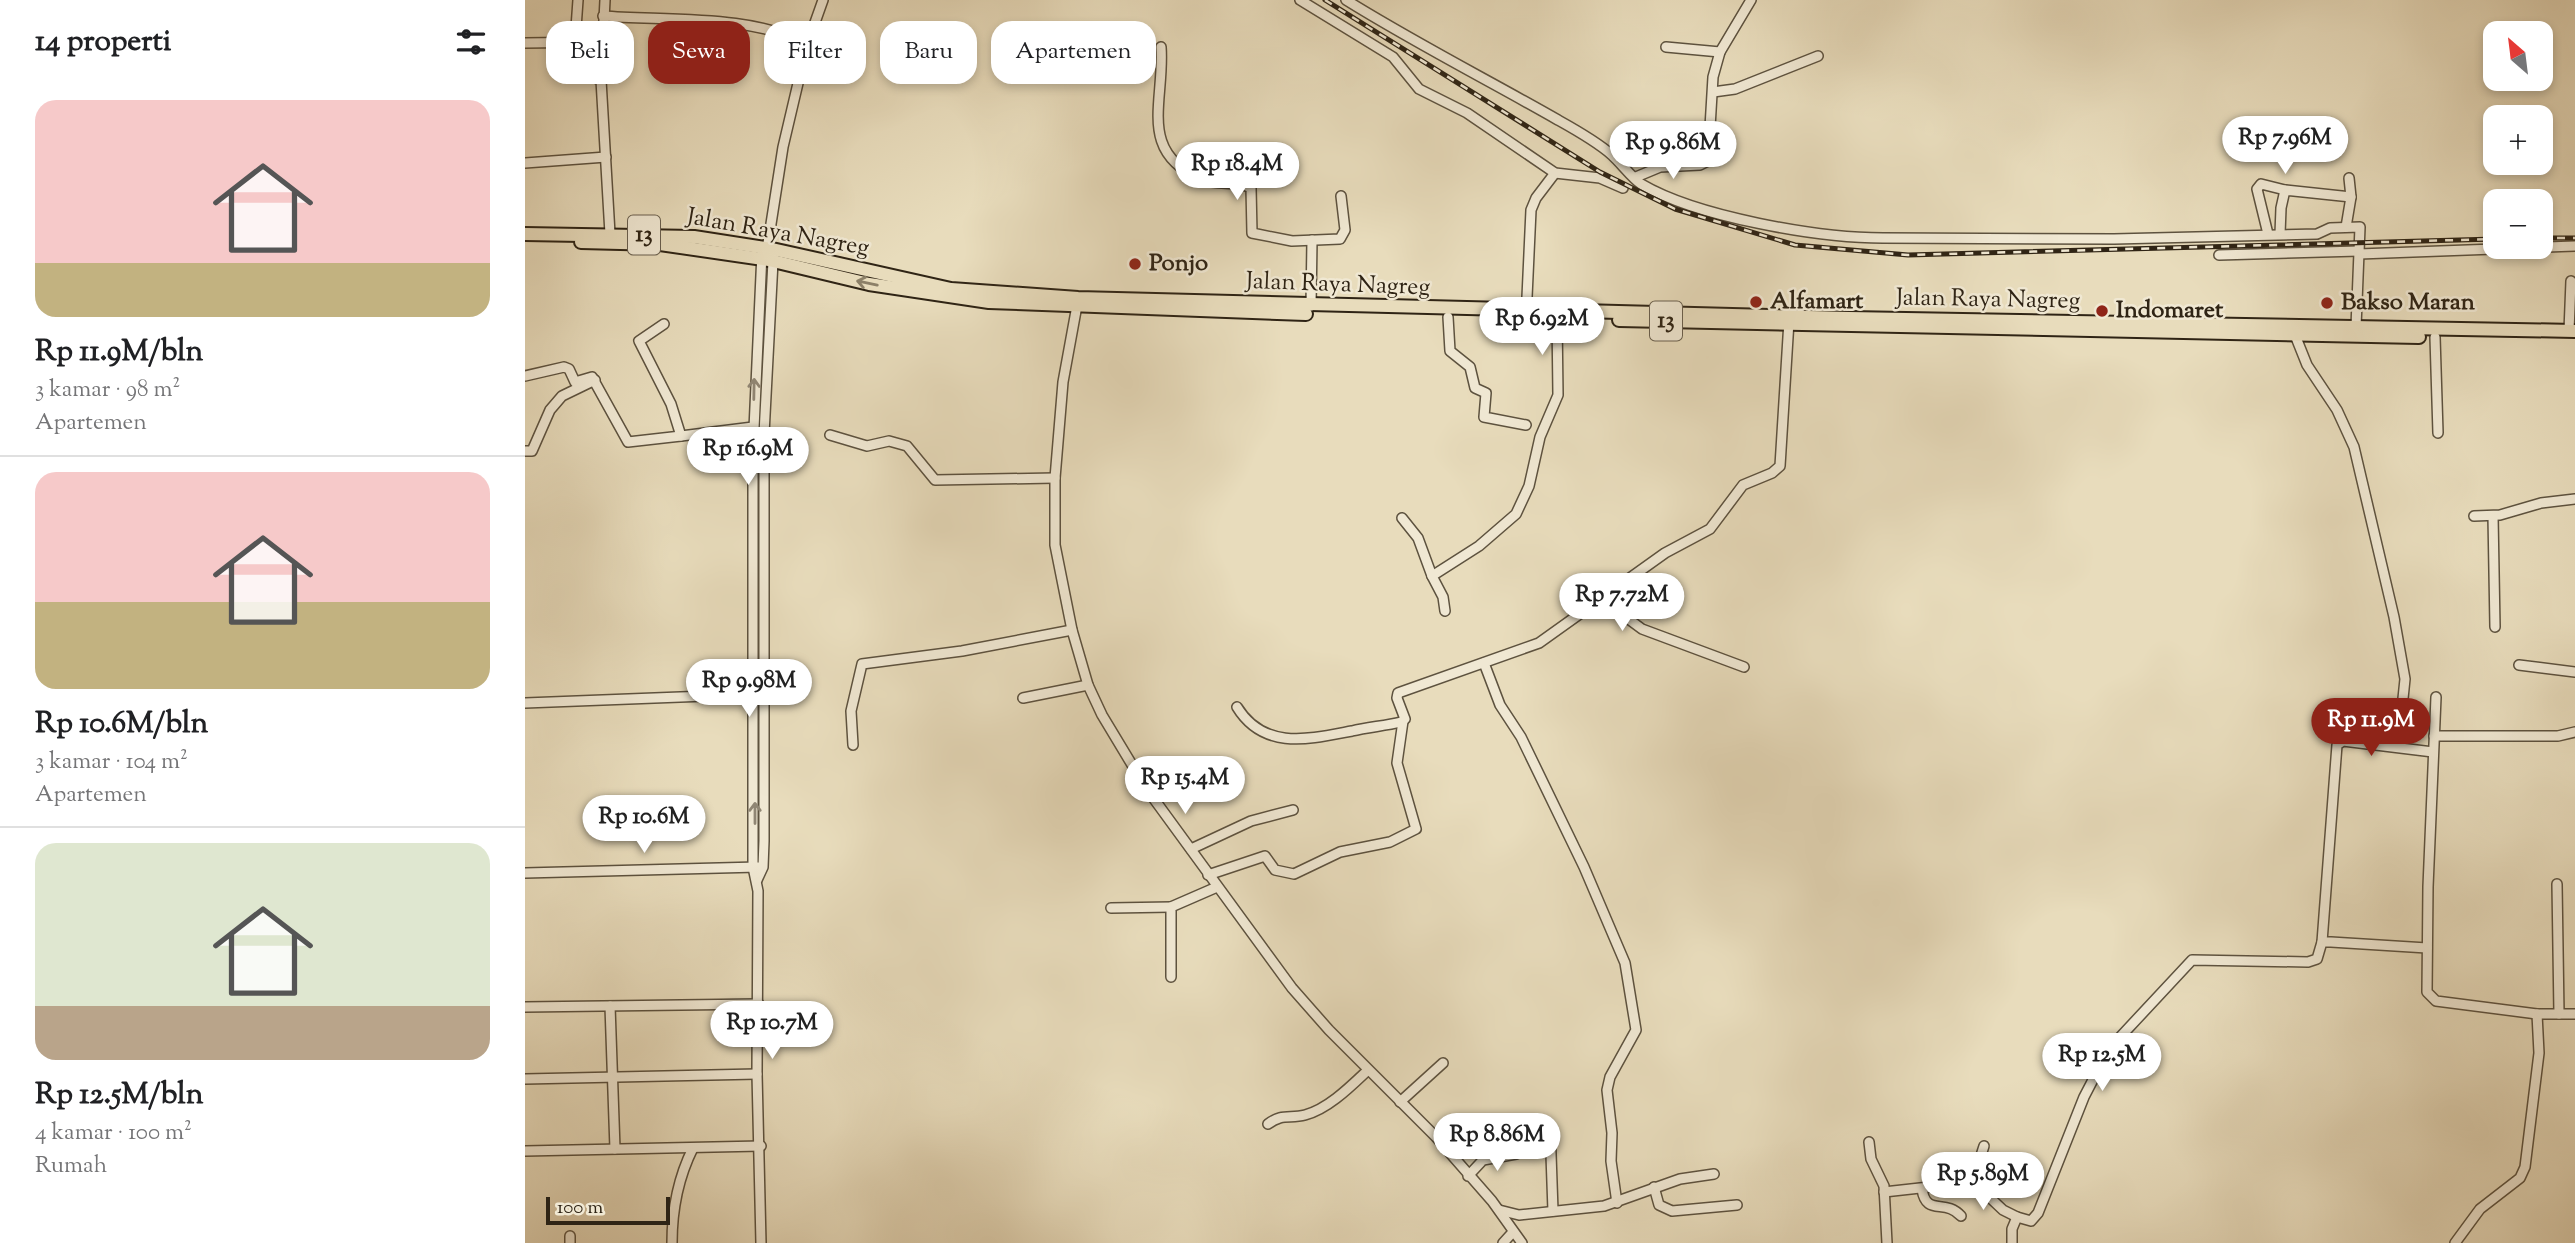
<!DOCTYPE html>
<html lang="id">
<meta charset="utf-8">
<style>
:root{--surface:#fff;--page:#f2f2f2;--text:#202124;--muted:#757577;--line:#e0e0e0;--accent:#8f2418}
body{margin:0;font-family:"Sorts Mill Goudy",serif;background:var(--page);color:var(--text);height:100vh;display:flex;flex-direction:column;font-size:26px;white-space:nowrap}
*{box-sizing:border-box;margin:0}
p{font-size:23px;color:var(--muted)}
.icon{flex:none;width:38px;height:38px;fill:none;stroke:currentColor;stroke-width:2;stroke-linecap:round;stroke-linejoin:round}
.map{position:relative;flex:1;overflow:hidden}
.side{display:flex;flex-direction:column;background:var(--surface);width:525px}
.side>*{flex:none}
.hud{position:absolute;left:21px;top:21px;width:665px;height:63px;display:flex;gap:14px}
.needle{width:46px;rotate:332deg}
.buttons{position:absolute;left:1958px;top:21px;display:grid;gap:14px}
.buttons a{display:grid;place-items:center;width:70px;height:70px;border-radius:14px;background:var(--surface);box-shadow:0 4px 10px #0003;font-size:35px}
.scale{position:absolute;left:21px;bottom:18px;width:124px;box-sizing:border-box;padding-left:7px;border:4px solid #2f2415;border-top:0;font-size:19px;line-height:24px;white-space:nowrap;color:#2f2415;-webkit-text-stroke:5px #f0e8d3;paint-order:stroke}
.price{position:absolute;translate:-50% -60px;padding:0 16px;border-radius:24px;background:#fff;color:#222;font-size:23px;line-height:46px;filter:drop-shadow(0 2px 4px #0008)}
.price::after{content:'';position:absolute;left:50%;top:42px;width:21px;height:16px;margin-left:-10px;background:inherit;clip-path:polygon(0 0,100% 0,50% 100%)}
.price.on{background:var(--accent);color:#fff}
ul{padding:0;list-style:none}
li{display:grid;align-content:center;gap:14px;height:371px;padding:0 35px}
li+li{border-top:2px solid var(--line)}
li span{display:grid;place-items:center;height:217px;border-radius:21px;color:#555}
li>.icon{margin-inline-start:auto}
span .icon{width:126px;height:126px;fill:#fffc;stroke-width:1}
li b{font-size:30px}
h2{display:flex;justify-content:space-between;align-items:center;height:84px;padding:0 35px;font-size:30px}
.tag{padding:0 24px;border-radius:21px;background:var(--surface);box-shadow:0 4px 10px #0003;font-size:24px;line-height:63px}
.tag.on{background:var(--accent);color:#fff}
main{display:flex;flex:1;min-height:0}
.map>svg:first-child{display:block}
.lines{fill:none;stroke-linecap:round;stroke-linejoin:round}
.minor-casing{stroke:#5d523f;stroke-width:12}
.highway-casing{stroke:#2f2415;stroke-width:16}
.minor{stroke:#f0e8d3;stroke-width:9}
.highway{stroke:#e8dcbc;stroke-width:12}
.rail-casing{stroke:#2f2415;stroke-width:5}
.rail{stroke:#f0e8d3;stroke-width:2.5;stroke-dasharray:8;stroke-linecap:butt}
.oneway{stroke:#8c8068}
.oneway2{stroke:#908674}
.poi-dot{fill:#8f2418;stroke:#f0e8d3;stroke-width:2.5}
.labels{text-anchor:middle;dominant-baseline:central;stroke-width:5;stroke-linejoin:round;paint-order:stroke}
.shield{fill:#f0e8d3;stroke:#695f4e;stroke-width:2}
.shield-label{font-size:23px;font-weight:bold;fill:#2f2415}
.street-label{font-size:24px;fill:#2f2415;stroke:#f0e8d3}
.poi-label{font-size:24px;font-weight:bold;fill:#2f2415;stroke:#f0e8d3;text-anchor:start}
</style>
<main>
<section class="side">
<h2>14 properti<svg class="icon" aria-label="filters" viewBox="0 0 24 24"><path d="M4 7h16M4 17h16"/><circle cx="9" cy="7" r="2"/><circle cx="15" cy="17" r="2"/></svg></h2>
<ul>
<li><span style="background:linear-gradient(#f6c9c9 75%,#c2b280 0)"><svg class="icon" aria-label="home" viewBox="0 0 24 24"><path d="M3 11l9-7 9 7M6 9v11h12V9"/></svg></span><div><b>Rp 11.9M/bln</b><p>3 kamar · 98 m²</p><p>Apartemen</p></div></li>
<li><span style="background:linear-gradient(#f6c9c9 60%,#c2b280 0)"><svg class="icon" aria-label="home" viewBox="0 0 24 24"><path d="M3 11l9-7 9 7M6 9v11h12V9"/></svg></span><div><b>Rp 10.6M/bln</b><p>3 kamar · 104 m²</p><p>Apartemen</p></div></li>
<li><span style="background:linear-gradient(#dfe7d0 75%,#b9a48a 0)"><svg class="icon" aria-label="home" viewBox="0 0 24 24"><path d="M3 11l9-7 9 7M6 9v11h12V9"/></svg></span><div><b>Rp 12.5M/bln</b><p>4 kamar · 100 m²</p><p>Rumah</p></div></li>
</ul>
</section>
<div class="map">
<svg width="2050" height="1243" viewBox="0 0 2050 1243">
<rect width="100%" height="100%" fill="#e8dcbc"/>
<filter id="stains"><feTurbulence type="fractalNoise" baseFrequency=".00286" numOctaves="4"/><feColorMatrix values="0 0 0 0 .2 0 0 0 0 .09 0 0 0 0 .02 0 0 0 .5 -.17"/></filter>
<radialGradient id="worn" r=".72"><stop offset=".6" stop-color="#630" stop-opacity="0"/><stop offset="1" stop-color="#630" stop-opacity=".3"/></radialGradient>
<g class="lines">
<defs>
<g id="minor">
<path d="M 775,0 L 868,57 L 894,89 L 942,113 L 1030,173 L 1075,178 L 1098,188"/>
<path d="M 821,0 C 890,43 963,80 1033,120 C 1051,130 1071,141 1087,155 C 1096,163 1107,178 1116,184 C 1172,217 1293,238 1358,238 L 1589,239 L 1792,234 L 1805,228 L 1835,227 L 1831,327"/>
<path d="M 78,16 C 139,21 230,14 282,45"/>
<path d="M 50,42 L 53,0"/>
<path d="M 0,43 L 76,42"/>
<path d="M 636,47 C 640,102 611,152 678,180 C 693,186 712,180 726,188 L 727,233 L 767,241 L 815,239 L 820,230 L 816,196"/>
<path d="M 1141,47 L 1195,52"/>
<path d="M 45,70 L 76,80 L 85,234"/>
<path d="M 76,80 L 80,0"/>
<path d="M 1188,92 L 1210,89 L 1293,56"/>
<path d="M 0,163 L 81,157"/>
<path d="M 1111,177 L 1135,167 L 1175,165 L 1183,161 L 1188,77 L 1195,52 L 1226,0"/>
<path d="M 1821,227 L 1826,197 L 1824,178"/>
<path d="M 1743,234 L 1732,189 L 1736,184 L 1760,190"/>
<path d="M 1755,234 L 1756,208 L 1760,190 L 1826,197"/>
<path d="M 1834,254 L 2050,246"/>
<path d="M 1694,255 L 1834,251"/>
<path d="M 553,300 L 538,382 L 530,478 L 530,545 L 547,630 L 563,685 L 577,715 L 621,788 L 767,988 L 804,1030 L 911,1137 L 967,1201 L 997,1243"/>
<path d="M 786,306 L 787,240"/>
<path d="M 923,317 L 925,351 L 945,367 L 950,388 L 961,393 L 959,417 L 1001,425"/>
<path d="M 1001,319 L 1006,210 L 1011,198 L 1030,173"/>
<path d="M 139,324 L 114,341 L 146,404 L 156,436 L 228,427"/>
<path d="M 2044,331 L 2046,281"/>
<path d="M 1770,335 L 1782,365 L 1812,410 L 1829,447 L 1869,617 L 1880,679 L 1873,747"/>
<path d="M 1910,337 L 1913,433"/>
<path d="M 0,376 L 39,367 L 44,369 L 50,382 L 67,377 L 103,442 L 156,436"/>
<path d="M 305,435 L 342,446 L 364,441 L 382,446 L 410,480 L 530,478"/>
<path d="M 0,451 L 7,451 L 25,410 L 37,396 L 70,380"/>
<path d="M 1949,516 L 1975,515 L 2016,503 L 2050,499"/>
<path d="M 1968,516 L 1970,627"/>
<path d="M 877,518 L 893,538 L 907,576"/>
<path d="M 1075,598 L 1117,629 L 1219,667"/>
<path d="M 920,611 L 918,597 L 907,576 L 954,546 L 991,514 L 1004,486 L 1015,437 L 1033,395 L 1032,319"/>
<path d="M 959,663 L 975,705 L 996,737 L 1059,867 L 1100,963 L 1111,1030 L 1085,1077 L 1082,1090 L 1087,1133 L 1086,1161 L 1092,1203"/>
<path d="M 1994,665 L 2050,672"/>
<path d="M 1911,697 L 1903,887 L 1902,992 L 1911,1001 L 2012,1014"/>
<path d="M 498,698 L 563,685"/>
<path d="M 0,703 L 233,694"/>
<path d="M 712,707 C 739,751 785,739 827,731 C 843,727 860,726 876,722 L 880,719 L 872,698 L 873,693 L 1014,643 L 1140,553 L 1185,529 L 1218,485 L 1247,473 L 1255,466 L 1264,321"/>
<path d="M 1909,736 L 2033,736 L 2050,732"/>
<path d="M 328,745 L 326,711 L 337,664 L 437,651 L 547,630"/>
<path d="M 666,849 L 726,821 L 768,810"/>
<path d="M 0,873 L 233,867"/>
<path d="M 683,875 L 740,856 L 750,870 L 769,874 L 815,852 L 865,842 L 891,829 L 872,763 L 878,721"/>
<path d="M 232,880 L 238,867 L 239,841 L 239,434 L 248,261 L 243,243 L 258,147 L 282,45 L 298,0"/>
<path d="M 2032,884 L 2034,1014"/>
<path d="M 586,908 L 646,907"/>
<path d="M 1797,942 L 1812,745 L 1818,741 L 1908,752"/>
<path d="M 646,977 L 646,907 L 692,887"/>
<path d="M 85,1006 L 90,1149"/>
<path d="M 0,1007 L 234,1004"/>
<path d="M 0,1079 L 232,1074"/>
<path d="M 875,1102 L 918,1063"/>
<path d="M 743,1124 C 757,1113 765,1119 780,1115 C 803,1109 825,1087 843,1070"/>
<path d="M 1025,1126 L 1028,1211"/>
<path d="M 1344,1142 L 1346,1159 L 1359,1186 L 1362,1243"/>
<path d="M 0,1151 L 236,1146"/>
<path d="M 943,1176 L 958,1160 L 991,1154"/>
<path d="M 1443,1177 L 1478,1210 L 1492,1217"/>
<path d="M 1129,1187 L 1134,1205 L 1147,1211 L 1212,1205"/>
<path d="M 1397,1189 C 1401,1217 1420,1198 1436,1216"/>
<path d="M 1359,1192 L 1431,1184 L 1452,1168 L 1459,1146"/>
<path d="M 974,1210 L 994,1215 L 1079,1206 L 1155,1179 L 1189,1174"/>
<path d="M 45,1236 L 45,1243"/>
<path d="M 147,1243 C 147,1209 153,1178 168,1148"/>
<path d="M 236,1243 L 232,1074 L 233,891 L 228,867 L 228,451 L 237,253"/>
<path d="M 978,1243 L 988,1232"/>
<path d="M 1487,1243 L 1487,1229 L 1492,1217 L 1506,1221 L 1513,1213 L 1559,1097 L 1584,1049 L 1667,960 L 1783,962 L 1792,959 L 1797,942 L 1806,942 L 1902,948"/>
<path d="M 1930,1243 L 1955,1209 L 1995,1178 L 2000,1167 L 2014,1053 L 2012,1014 L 2050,1014"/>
</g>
<g id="highway">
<path d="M 0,234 L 169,237 L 247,249 L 426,289 L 553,298 L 1324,318 L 2050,331"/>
<path d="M 56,242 L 135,244 L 244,260 L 344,284 L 464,302 L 781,314"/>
<path d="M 1094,320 L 1894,337"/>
</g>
</defs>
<use href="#minor" class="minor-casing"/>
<use href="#highway" class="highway-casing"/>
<use href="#minor" class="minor"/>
<use href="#highway" class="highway"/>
<defs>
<g id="rail">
<path d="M 800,0 L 1075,172 L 1150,209 L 1270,245 L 1383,255 L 1970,239"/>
<path d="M 2016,238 L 2050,238"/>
</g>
</defs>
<use href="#rail" class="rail-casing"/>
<use href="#rail" class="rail"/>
</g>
<defs><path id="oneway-shaft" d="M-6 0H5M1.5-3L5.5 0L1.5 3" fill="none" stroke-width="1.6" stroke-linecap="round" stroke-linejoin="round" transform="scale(1.75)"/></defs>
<use class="oneway" href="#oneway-shaft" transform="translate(342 283) rotate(-168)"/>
<g class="oneway2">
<use href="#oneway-shaft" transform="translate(229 389) rotate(-89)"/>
<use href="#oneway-shaft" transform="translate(230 813) rotate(-90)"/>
</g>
<g class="poi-dot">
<circle cx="610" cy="264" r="7"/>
<circle cx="1231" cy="302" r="7"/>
<circle cx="1802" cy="303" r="7"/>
<circle cx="1577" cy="311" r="7"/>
</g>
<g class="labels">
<g class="shield">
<rect x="103" y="215.5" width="32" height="39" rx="5"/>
<rect x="1125" y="301.5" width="32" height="39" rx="5"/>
</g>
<g class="shield-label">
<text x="119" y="235">13</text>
<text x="1141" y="321">13</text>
</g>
<g class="street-label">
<text transform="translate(253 233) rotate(10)">Jalan Raya Nagreg</text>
<text transform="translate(813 285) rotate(2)">Jalan Raya Nagreg</text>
<text transform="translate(1463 300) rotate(1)">Jalan Raya Nagreg</text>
</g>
<g class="poi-label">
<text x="624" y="264">Ponjo</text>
<text x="1245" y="302">Alfamart</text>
<text x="1816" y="303">Bakso Maran</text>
<text x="1591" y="311">Indomaret</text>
</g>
</g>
<rect width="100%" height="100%" filter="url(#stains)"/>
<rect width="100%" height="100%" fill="url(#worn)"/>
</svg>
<div class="buttons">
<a><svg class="needle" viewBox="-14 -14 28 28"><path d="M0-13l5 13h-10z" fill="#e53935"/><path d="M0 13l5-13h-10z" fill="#757577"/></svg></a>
<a>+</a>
<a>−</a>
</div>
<div class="scale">100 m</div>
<b class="price" style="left:1760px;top:176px">Rp 7.96M</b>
<b class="price" style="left:1148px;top:181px">Rp 9.86M</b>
<b class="price" style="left:712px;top:202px">Rp 18.4M</b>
<b class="price" style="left:1017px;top:357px">Rp 6.92M</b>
<b class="price" style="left:223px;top:487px">Rp 16.9M</b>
<b class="price" style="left:1097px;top:633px">Rp 7.72M</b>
<b class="price" style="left:224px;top:719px">Rp 9.98M</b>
<b class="price on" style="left:1846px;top:758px">Rp 11.9M</b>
<b class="price" style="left:660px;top:816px">Rp 15.4M</b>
<b class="price" style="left:119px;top:855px">Rp 10.6M</b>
<b class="price" style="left:247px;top:1061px">Rp 10.7M</b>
<b class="price" style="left:1577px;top:1093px">Rp 12.5M</b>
<b class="price" style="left:972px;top:1173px">Rp 8.86M</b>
<b class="price" style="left:1458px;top:1212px">Rp 5.89M</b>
<div class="hud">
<a class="tag">Beli</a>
<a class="tag on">Sewa</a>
<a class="tag">Filter</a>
<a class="tag">Baru</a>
<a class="tag">Apartemen</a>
</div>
</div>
</main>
